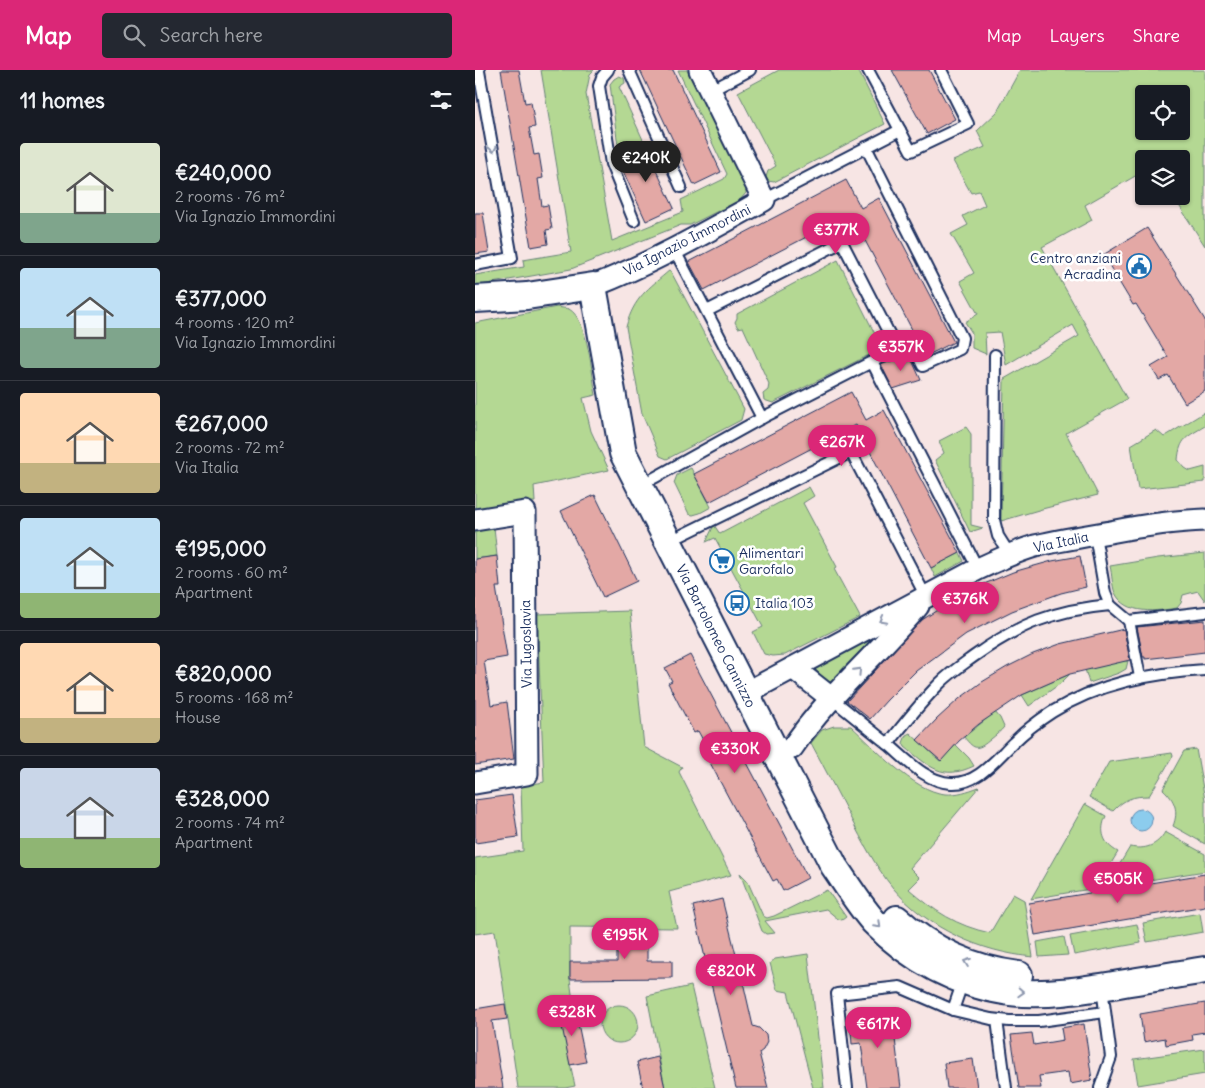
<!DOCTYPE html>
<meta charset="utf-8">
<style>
:root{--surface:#171b24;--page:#242831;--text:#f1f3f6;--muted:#9ea1a6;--line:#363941;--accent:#db2777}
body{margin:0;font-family:Delius,sans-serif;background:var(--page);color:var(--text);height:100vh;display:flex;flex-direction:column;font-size:19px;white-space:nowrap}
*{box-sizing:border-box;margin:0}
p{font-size:16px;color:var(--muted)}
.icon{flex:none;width:28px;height:28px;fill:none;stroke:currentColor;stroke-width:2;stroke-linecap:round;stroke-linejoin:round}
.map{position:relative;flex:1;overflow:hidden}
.details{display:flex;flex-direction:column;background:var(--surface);width:475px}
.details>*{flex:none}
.tools{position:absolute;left:660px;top:15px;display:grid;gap:10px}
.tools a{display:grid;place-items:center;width:55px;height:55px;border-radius:5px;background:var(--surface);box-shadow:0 1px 4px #0004;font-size:25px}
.price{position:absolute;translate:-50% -42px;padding:0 11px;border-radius:18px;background:var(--accent);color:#fff;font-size:16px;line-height:32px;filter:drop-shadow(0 1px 2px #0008)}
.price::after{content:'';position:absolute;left:50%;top:30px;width:15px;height:11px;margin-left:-8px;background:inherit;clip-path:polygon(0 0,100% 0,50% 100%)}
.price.selected{background:#222;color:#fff}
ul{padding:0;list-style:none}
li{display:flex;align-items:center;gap:15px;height:125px;padding:0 20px}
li+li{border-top:1px solid var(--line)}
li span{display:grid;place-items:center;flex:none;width:140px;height:100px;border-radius:5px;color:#555}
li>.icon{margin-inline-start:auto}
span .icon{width:60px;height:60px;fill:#fffc;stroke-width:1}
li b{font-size:21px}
h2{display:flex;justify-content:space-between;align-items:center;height:60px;padding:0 20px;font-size:21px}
header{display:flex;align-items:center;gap:30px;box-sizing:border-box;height:70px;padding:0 25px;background:var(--accent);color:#fff}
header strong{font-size:24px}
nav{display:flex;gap:28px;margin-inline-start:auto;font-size:18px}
.search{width:350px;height:45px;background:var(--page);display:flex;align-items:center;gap:12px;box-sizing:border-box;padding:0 18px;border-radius:5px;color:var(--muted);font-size:19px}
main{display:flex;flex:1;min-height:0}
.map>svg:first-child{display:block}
.green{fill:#b4d893;stroke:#688478;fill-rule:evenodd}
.water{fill:#8ccced;stroke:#5f8db4}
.building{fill:#e3a8a5;stroke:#1b2f5e}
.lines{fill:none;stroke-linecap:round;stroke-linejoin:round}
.service-casing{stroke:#1b2f5e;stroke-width:14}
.minor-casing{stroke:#1b2f5e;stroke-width:25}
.tertiary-casing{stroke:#1b2f5e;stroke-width:30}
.service{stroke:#fff;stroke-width:10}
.minor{stroke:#fff;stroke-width:21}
.tertiary{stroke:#fff;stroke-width:26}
.oneway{stroke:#8d97ae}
.labels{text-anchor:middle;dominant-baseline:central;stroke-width:5;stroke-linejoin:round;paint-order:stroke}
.street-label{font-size:14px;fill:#1b2f5e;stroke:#fff}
.poi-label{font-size:14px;fill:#1b2f5e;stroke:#fff;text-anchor:start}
</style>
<header>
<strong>Map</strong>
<div class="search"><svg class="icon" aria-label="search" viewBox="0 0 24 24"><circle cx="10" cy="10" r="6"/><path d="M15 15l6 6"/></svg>Search here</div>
<nav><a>Map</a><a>Layers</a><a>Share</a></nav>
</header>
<main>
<section class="details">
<h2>11 homes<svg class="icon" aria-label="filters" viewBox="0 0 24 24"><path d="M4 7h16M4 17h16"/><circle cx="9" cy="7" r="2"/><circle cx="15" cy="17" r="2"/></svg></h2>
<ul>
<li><span style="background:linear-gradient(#dfe7d0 70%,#7fa58c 0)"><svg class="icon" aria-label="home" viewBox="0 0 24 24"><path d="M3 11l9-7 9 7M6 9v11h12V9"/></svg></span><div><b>€240,000</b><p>2 rooms · 76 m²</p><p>Via Ignazio Immordini</p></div></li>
<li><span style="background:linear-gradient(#bfe0f5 60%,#7fa58c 0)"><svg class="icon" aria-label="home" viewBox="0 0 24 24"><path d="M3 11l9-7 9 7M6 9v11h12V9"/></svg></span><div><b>€377,000</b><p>4 rooms · 120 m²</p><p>Via Ignazio Immordini</p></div></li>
<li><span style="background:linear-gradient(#ffd9b3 70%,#c2b280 0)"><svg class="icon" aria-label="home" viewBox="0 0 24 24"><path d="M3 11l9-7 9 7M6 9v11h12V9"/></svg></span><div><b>€267,000</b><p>2 rooms · 72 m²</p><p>Via Italia</p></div></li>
<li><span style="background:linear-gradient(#bfe0f5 75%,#8fb573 0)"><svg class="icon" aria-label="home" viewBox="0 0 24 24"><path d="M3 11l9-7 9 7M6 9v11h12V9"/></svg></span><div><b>€195,000</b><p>2 rooms · 60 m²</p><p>Apartment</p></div></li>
<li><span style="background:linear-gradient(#ffd9b3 75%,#c2b280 0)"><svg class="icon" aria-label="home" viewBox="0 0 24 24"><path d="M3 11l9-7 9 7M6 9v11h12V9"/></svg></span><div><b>€820,000</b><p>5 rooms · 168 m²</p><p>House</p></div></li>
<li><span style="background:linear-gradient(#c9d6e8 70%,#8fb573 0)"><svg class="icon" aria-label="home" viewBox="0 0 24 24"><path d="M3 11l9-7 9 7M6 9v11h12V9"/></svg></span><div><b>€328,000</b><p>2 rooms · 74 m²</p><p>Apartment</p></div></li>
</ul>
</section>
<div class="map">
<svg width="730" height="1018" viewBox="0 0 730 1018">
<rect width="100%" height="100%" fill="#f7e5e4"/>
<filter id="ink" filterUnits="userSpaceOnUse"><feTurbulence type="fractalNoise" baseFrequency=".02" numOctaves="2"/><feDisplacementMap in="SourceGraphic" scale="10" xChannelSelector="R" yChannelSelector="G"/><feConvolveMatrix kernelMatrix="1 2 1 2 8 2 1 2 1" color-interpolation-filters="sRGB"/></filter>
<g filter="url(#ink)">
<g class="green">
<path d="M 66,0 L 119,0 L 115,4 L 111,24 L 137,171 L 208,142 L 206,130 L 249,109 L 252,104 L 203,0 L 212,0 L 271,118 L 271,123 L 265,130 L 215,155 L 206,155 L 96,199 L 0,216 L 0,205 L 49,197 L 48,190 L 96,182 Z"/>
<path d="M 304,0 L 383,0 L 410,54 L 309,107 L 299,112 L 293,111 L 291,107 L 293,101 L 301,96 L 263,22 Z"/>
<path d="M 545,0 L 730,0 L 730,176 L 698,126 L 706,126 L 706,89 L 669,89 L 669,101 L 610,135 L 617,150 L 567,177 L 652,329 L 591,363 L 623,425 L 567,439 L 526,451 L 529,309 L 604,266 L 598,255 L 531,295 L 525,262 L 510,263 L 511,284 L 497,278 L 497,263 L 490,252 L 503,244 L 485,211 L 499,203 L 476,164 L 493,155 L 488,146 L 510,135 L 504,121 L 496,123 L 478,91 L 510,77 L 502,61 L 522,42 ZM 669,24 L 706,24 L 706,61 L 669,61 Z"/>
<path d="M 144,6 L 149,8 L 150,13 L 144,17 L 169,72 L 144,84 L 135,14 L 139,9 Z"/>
<path d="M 363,190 L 403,270 L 402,281 L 298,333 L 289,330 L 288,324 L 293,320 L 294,314 L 268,257 L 263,258 L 260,252 L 262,248 L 262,244 Z"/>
<path d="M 195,200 L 269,339 L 266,350 L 192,389 L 185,386 L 167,344 L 151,257 C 159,227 173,219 195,200 Z"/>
<path d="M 82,237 C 86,238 91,238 94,239 C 113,249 117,306 121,325 L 108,328 L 116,361 L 134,400 L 59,416 L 60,432 L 34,433 L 0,439 L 0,253 Z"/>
<path d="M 730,342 L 730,356 C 712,367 705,368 703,390 L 710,398 L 715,401 L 730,397 L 730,412 L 663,419 L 656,375 L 681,360 L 689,367 Z"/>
<path d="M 491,357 L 496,364 L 496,455 L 508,458 L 495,462 L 460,390 L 469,383 L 464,371 Z"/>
<path d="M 216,398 L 236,437 L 225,443 L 218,445 L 214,444 L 199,413 L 202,405 Z"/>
<path d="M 334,417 L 339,426 L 328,433 L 362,497 L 359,499 L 385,547 L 310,585 L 298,586 L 289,584 L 278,562 L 288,557 L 240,468 L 231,472 L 239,455 L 245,464 Z"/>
<path d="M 19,457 L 22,486 L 0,489 L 0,460 Z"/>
<path d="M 485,483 L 489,491 L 460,507 L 456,498 Z"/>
<path d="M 730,483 L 730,531 L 723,521 L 708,525 L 706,533 L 702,538 C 682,541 652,546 640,523 C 637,516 637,504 635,496 L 683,488 Z"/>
<path d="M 155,541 L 169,677 L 207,697 L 204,702 L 256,805 L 194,822 L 202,858 L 95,857 L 95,909 L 99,939 L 84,942 L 100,1016 L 90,1018 L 43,1018 L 20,861 L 0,864 L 0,788 L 48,781 L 46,716 L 69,712 L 62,544 Z"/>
<path d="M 398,564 L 403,566 L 356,615 L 340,599 Z"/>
<path d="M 647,591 L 653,591 L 651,599 L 644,603 L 614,613 L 610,599 Z"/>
<path d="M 595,604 L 586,613 L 554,636 L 547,625 Z"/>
<path d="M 520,642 L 525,648 L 529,657 C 525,662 521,665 516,669 C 503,680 500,681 489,667 Z"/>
<path d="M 359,656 L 376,656 C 400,678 438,721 470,724 C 482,725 493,721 504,717 L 435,798 L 445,808 L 434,819 C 459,841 482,856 515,863 L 538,824 L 549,830 L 558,887 C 506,882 453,859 418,818 C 400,796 388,772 375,747 C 362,722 349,697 336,673 L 347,660 Z"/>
<path d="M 435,663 L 465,691 L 481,675 L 494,688 L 499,696 C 467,711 455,697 430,677 L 428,673 L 431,665 Z"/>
<path d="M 721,679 L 730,730 L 730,774 L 698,756 C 704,741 700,730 688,719 L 709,681 Z"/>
<path d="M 697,683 L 698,686 L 674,726 C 658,726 649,729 638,741 L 614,727 L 634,692 Z"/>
<path d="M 610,734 L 631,746 C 624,761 628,774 643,782 L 621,818 L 556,829 Z"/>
<path d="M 690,762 L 730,784 L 730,801 L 631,817 L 655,777 C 670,780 682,776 690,762 Z"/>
<path d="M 265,803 L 272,810 L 288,846 L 292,848 L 299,846 L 352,820 L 371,847 L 367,850 L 363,849 L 351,839 L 290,851 L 300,863 L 291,864 L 287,861 Z"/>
<path d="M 725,843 L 728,862 L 672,872 L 668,853 Z"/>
<path d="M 662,854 L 666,873 L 599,885 L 595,866 Z"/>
<path d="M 589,867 L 593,885 L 564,887 L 562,872 Z"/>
<path d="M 333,884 L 349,1018 L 338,1018 L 313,922 L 302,920 L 295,893 L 300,889 Z"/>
<path d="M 216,916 L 240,1018 L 190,1018 L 172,926 Z"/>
<circle cx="144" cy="954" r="19"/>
<path d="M 730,979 L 730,1004 L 663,1015 L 659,989 Z"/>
</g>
<circle class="water" cx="666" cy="750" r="11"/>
<g class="building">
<path d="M 26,0 L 44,0 L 50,33 L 56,32 L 60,57 L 54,58 L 59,85 L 64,84 L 68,108 L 63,109 L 67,136 L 73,135 L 77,159 L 71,160 L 73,174 L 56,177 Z"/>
<path d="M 165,0 L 198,0 L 246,102 L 219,115 Z"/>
<path d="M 417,0 L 454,0 L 480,49 L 452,64 Z"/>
<path d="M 170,76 L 199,138 L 171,151 L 142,88 Z"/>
<path d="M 371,110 L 386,138 L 404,128 L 479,272 L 451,286 L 376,144 L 229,220 L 214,192 Z"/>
<path d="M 0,143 L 8,143 L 14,182 L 0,184 Z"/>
<path d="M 672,158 L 730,250 L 730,321 L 710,333 L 693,305 L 684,310 L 676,297 L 693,287 L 661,234 L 658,235 L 628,185 Z"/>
<path d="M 434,284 L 446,310 L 418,319 L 406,295 Z"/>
<path d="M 376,322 L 391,350 L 409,340 L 485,483 L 456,498 L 381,355 L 234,432 L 219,404 Z"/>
<path d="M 120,425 L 162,511 L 128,527 L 86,441 Z"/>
<path d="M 22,486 L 25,517 L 21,517 L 32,587 L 9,591 L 16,635 L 32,632 L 39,689 L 0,695 L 0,489 Z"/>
<path d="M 605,486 L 611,517 L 586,523 L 537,541 L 491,564 L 441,601 L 412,630 L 395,649 L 372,631 L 447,550 L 473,533 L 497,519 L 538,502 L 577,491 Z"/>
<path d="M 730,550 L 730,582 L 670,589 L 670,587 L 668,587 L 662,557 Z"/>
<path d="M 649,559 L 655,590 L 595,604 L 547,625 L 504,654 L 484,671 L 466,691 L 442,670 L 462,649 L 484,629 L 507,612 L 532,597 L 558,584 L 585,574 Z"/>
<path d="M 215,585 L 333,808 L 308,821 L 302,809 L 298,811 L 232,687 L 236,685 L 229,672 L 223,661 L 219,663 L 193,613 L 197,611 L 190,598 Z"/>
<path d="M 37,725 L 43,767 L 0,773 L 0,730 Z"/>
<path d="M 730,804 L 730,836 L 560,865 L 554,833 Z"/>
<path d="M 247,829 L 261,885 L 274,892 L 277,899 L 272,908 L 268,912 L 278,956 L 284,958 L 291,965 L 292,972 L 288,980 L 284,983 L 293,1018 L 261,1018 L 234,905 L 218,836 Z"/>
<path d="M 142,857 L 172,857 L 172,891 L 197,891 L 197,908 L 95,909 L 95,892 L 142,892 Z"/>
<path d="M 730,933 L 730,962 L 717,964 L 718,970 L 691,975 L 690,968 L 669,972 L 665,944 Z"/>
<path d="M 30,934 L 32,949 L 17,951 L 28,1018 L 0,1018 L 0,939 Z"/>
<path d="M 100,939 L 111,992 L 95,995 L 84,942 Z"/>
<path d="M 416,939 L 418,957 L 420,956 L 421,968 L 420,969 L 426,1018 L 392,1018 L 386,973 L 377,974 L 376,961 L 385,960 L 382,943 Z"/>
<path d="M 609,954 L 617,1010 L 595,1014 L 593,1002 L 564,1006 L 566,1018 L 544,1018 L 536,965 L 557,963 L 559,975 L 588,970 L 586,958 Z"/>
<path d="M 183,987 L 190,1018 L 168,1018 L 162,992 Z"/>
<path d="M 498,989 L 502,1018 L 472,1018 L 469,993 Z"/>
</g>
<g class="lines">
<defs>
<g id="service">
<path d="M 133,0 L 127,7 L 124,16 L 136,94 L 159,151"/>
<path d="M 154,0 L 206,117"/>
<path d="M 0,1 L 4,1 L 37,188 L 0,195"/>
<path d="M 235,21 L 275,0"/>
<path d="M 425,60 L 436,81 L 493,54 L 466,0"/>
<path d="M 391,77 L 487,268 L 485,279 L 448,296 L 437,274 L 422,279"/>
<path d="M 289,130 L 425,60 L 393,0"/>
<path d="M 199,179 L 287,348"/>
<path d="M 520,285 L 519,450 L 523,466 L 535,485"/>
<path d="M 397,292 L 503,499"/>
<path d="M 179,408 L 287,348 L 422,279 L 367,172 L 232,241"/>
<path d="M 207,465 L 376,382 L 451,527"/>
<path d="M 620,465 L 630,523 L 635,535"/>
<path d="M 654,551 L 665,607"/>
<path d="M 356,628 L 413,674 C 429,654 446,632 465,613 C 475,603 487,595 498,587 C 544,554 579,540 635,535 L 654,551 L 730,542"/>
<path d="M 413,674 C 431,689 451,712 476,713 C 502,715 521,689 538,673 C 550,661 563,651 577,642 C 624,613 676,603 730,600"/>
<path d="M 478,940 L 488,911"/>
<path d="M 522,950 L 531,1018"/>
<path d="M 372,1018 L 362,924 L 425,917 L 478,940 L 516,949 L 534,951 L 564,951 L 630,942"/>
<path d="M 625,1018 L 636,987 L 627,918"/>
</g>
<g id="minor">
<path d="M 118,216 C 178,193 233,161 289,130 L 225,0"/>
<path d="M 0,450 L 50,442 L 52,704 L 0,713"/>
<path d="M 318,598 L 356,628"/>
<path d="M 284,616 L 503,499 C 522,490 540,482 560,476 C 585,470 610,466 635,462 C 666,456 698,451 730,450"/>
<path d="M 317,678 C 353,625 402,585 443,536"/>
</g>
<g id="tertiary">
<path d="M 0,229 L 52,226 L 118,216 L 148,383 L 359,796 C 372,815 384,835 399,852 C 435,889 483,915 535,922 C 571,926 608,920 644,914 C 673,909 701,905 730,900"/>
<path d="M 422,849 C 456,880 498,899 544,905"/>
</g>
</defs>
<use href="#service" class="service-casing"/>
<use href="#minor" class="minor-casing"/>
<use href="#tertiary" class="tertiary-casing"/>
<use href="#service" class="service"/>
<use href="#minor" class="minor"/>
<use href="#tertiary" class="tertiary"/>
</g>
<defs><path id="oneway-chevron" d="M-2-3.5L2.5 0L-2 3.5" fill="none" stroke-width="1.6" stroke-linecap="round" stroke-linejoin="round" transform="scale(1.25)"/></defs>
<g class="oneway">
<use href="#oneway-chevron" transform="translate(18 79) rotate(80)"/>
<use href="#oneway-chevron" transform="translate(408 550) rotate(152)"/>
<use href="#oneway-chevron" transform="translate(383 601) rotate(-46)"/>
<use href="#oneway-chevron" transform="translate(403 855) rotate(45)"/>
<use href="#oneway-chevron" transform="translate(492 892) rotate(-160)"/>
<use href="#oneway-chevron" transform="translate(546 922) rotate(3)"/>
</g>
</g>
<defs>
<symbol id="civic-ring" viewBox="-11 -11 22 22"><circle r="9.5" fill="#fff" stroke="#1f6fb2" stroke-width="1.5"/><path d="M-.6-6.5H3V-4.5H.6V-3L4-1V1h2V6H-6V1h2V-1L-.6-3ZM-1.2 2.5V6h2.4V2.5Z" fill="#1f6fb2"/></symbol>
<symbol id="supermarket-ring" viewBox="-11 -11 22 22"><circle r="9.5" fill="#fff" stroke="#1f6fb2" stroke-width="1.5"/><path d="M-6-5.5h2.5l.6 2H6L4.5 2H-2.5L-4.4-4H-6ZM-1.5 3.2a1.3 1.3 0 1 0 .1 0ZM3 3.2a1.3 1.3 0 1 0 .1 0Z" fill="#1f6fb2"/></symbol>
<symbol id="bus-ring" viewBox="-11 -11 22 22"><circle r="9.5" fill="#fff" stroke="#1f6fb2" stroke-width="1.5"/><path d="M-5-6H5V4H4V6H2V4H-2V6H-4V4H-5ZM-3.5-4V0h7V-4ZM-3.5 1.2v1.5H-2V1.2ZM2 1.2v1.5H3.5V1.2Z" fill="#1f6fb2"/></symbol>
</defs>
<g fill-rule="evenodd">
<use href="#civic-ring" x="650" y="182" width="28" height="28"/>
<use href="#supermarket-ring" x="233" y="477" width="28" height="28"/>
<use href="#bus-ring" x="248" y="519" width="28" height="28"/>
</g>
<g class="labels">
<g class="street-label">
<text transform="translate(212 170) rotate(-27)">Via Ignazio Immordini</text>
<text transform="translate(586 472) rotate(-12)">Via Italia</text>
<text transform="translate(241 566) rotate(63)">Via Bartolomeo Cannizzo</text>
<text transform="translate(51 574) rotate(-91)">Via Iugoslavia</text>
</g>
<g class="poi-label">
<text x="646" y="188" text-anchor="end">Centro anziani<tspan x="646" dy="16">Acradina</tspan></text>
<text x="264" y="483">Alimentari<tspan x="264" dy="16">Garofalo</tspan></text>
<text x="280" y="533">Italia 103</text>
</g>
</g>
</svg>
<div class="tools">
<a><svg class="icon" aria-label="locate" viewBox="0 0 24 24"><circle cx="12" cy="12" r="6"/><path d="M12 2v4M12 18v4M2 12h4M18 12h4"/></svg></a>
<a><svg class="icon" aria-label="layers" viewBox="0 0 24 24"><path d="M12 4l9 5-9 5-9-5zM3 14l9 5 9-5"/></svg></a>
</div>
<b class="price selected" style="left:171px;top:113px">€240K</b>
<b class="price" style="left:361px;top:185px">€377K</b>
<b class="price" style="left:426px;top:302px">€357K</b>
<b class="price" style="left:367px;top:397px">€267K</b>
<b class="price" style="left:490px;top:554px">€376K</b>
<b class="price" style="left:260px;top:704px">€330K</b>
<b class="price" style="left:643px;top:834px">€505K</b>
<b class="price" style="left:150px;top:890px">€195K</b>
<b class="price" style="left:256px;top:926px">€820K</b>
<b class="price" style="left:97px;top:967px">€328K</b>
<b class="price" style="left:403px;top:979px">€617K</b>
</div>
</main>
